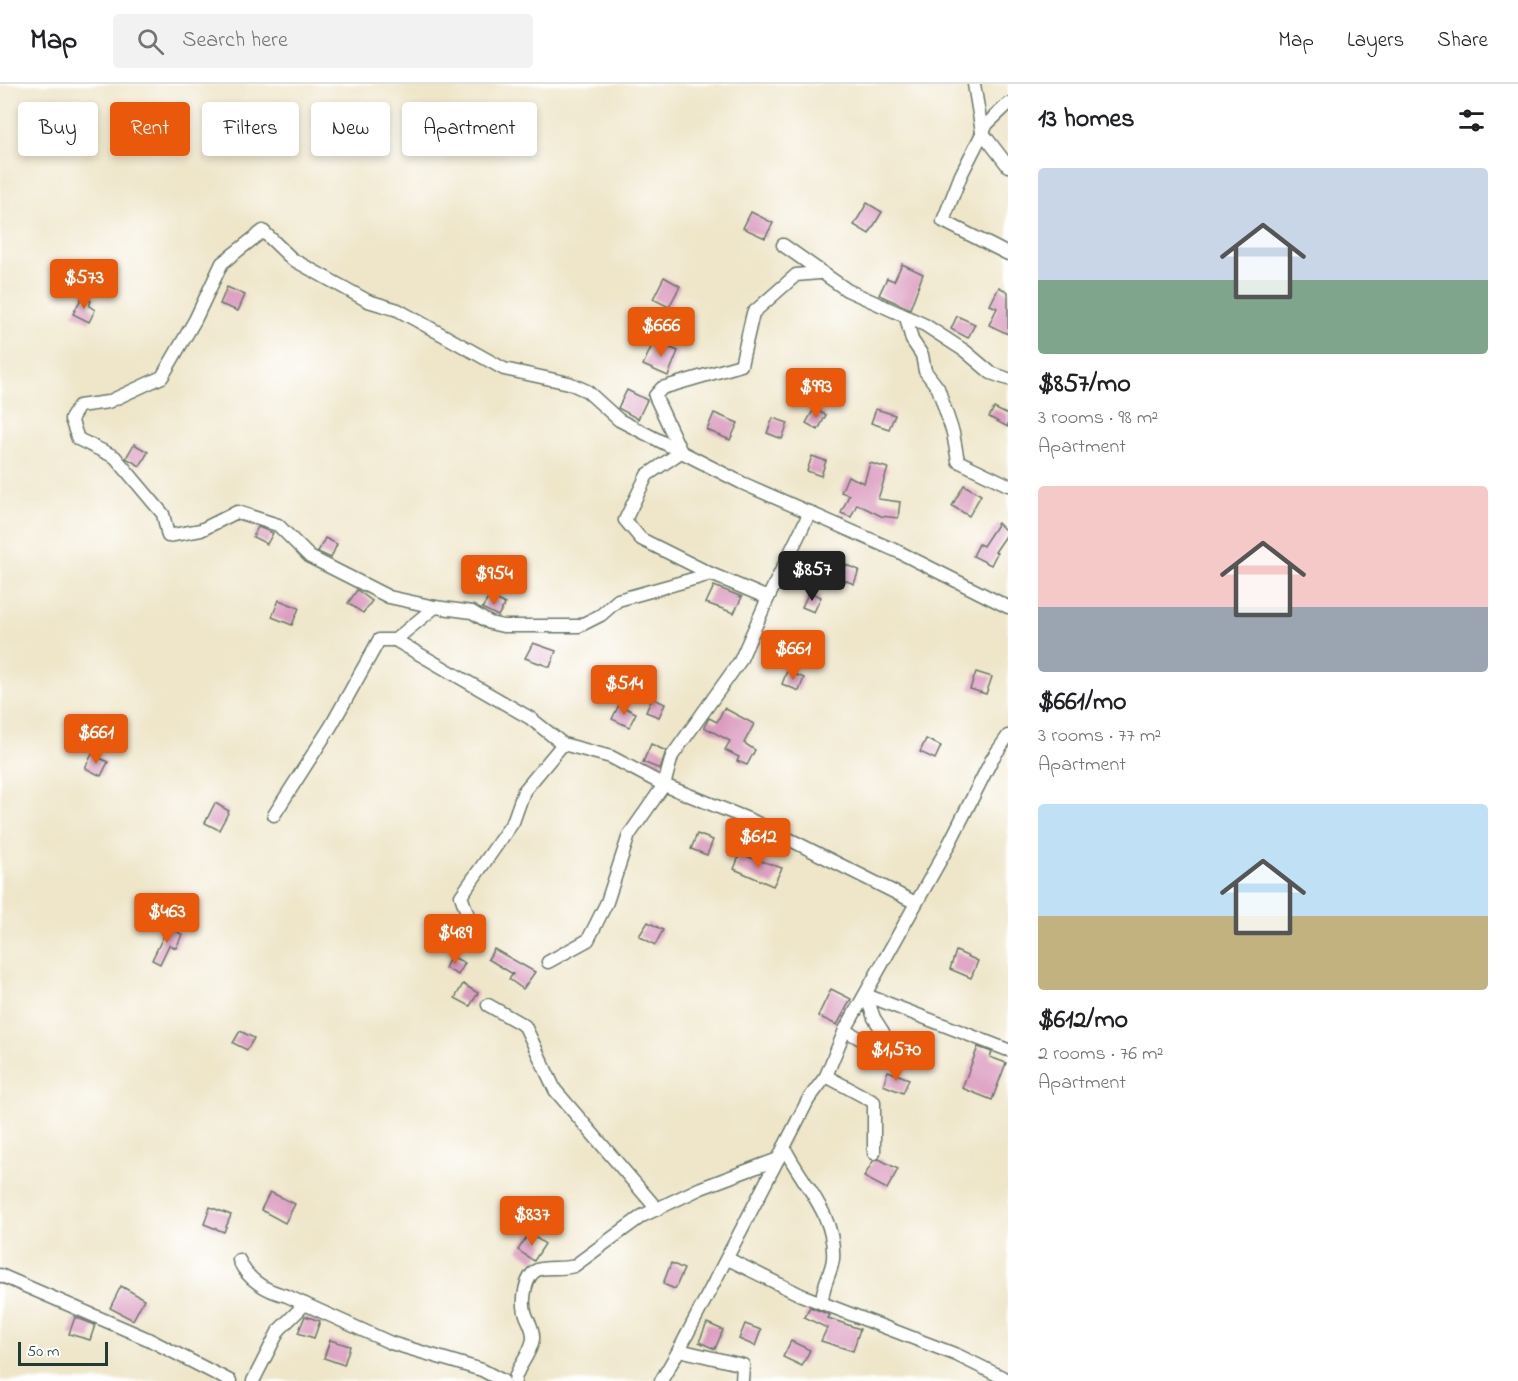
<!DOCTYPE html>
<meta charset="utf-8">
<style>
:root{--surface:#fff;--page:#f2f2f2;--text:#202124;--muted:#757577;--line:#e0e0e0;--accent:#ea580c}
body{margin:0;font-family:"Indie Flower",sans-serif;background:var(--page);color:var(--text);height:100vh;display:flex;flex-direction:column;font-size:22px;white-space:nowrap}
*{box-sizing:border-box;margin:0}
p{font-size:20px;color:var(--muted)}
.icon{flex:none;width:33px;height:33px;fill:none;stroke:currentColor;stroke-width:2;stroke-linecap:round;stroke-linejoin:round}
.map{position:relative;flex:1;overflow:hidden}
.sheet{display:flex;flex-direction:column;background:var(--surface);width:510px}
.sheet>*{flex:none}
.guide{position:absolute;left:18px;top:18px;width:570px;height:54px;display:flex;gap:12px}
.scale{position:absolute;left:18px;bottom:15px;width:90px;box-sizing:border-box;padding-left:6px;border:3px solid #1f3d34;border-top:0;font-size:16px;line-height:21px;white-space:nowrap;color:#1f3d34;-webkit-text-stroke:4px #fff;paint-order:stroke}
.price{position:absolute;translate:-50% -51px;padding:0 14px;border-radius:6px;background:var(--accent);color:#fff;font-size:20px;line-height:39px;filter:drop-shadow(0 2px 3px #0008)}
.price::after{content:'';position:absolute;left:50%;top:36px;width:18px;height:14px;margin-left:-9px;background:inherit;clip-path:polygon(0 0,100% 0,50% 100%)}
.price.selected{background:#222;color:#fff}
ul{padding:0;list-style:none}
li{display:grid;align-content:center;gap:12px;height:318px;padding:0 30px}
li span{display:grid;place-items:center;height:186px;border-radius:6px;color:#555}
li>.icon{margin-inline-start:auto}
span .icon{width:108px;height:108px;fill:#fffc;stroke-width:1}
li b{font-size:26px}
h2{display:flex;justify-content:space-between;align-items:center;height:72px;padding:0 30px;font-size:26px}
.chip{padding:0 21px;border-radius:6px;background:var(--surface);box-shadow:0 3px 9px #0003;font-size:21px;line-height:54px}
.chip.selected{background:var(--accent);color:#fff}
header{display:flex;align-items:center;gap:36px;box-sizing:border-box;height:84px;padding:0 30px;background:var(--surface);border-bottom:2px solid var(--line)}
header strong{font-size:28px}
nav{display:flex;gap:33px;margin-inline-start:auto;font-size:21px}
.search{width:420px;height:54px;background:var(--page);display:flex;align-items:center;gap:15px;box-sizing:border-box;padding:0 21px;border-radius:6px;color:var(--muted);font-size:22px}
main{display:flex;flex:1;min-height:0}
.map>svg:first-child{display:block}
.building{fill:#dc9cc0}
.lines{fill:none;stroke-linecap:round;stroke-linejoin:round}
.street-casing{stroke:#687868;stroke-width:15}
.street{stroke:#fff;stroke-width:12}
</style>
<header>
<strong>Map</strong>
<div class="search"><svg class="icon" aria-label="search" viewBox="0 0 24 24"><circle cx="10" cy="10" r="6"/><path d="M15 15l6 6"/></svg>Search here</div>
<nav><a>Map</a><a>Layers</a><a>Share</a></nav>
</header>
<main>
<div class="map">
<svg width="1008" height="1297" viewBox="0 0 1008 1297">
<rect width="100%" height="100%" fill="#fff"/>
<filter id="ink" filterUnits="userSpaceOnUse"><feTurbulence type="fractalNoise" baseFrequency=".0167" numOctaves="2"/><feDisplacementMap in="SourceGraphic" scale="12" xChannelSelector="R" yChannelSelector="G"/><feConvolveMatrix kernelMatrix="1 2 1 2 8 2 1 2 1" color-interpolation-filters="sRGB"/></filter>
<filter id="wash" filterUnits="userSpaceOnUse"><feTurbulence type="fractalNoise" baseFrequency=".008" numOctaves="4" result="noise"/><feDisplacementMap in="SourceGraphic" scale="24" xChannelSelector="R" yChannelSelector="G"/><feGaussianBlur stdDeviation="1.35" result="paint"/><feColorMatrix in="noise" values="0 0 0 0 0 0 0 0 0 0 0 0 0 0 0 0 0 1.4 0 .05"/><feComposite in="paint" operator="in"/></filter>
<g filter="url(#wash)">
<rect width="100%" height="100%" fill="#efe6ca"/>
<g id="blocks">
<g class="building">
<path d="M 867,119 L 882,128 L 869,150 L 854,141 Z"/>
<path d="M 751,128 L 773,139 L 765,154 L 743,144 Z"/>
<path d="M 902,180 L 923,190 L 910,225 L 879,211 L 887,194 L 894,197 Z"/>
<path d="M 664,193 L 680,202 L 669,223 L 653,215 Z"/>
<path d="M 227,203 L 245,211 L 238,227 L 220,220 Z"/>
<path d="M 999,203 L 1008,208 L 1008,250 L 989,241 L 997,224 L 990,221 Z"/>
<path d="M 82,213 L 91,217 L 89,222 L 95,226 L 89,238 L 73,230 Z"/>
<path d="M 957,232 L 975,240 L 968,254 L 951,245 Z"/>
<path d="M 654,257 L 678,267 L 668,292 L 643,281 Z"/>
<path d="M 627,306 L 647,316 L 638,335 L 618,324 Z"/>
<path d="M 994,324 L 1008,331 L 1008,343 L 989,333 Z"/>
<path d="M 814,325 L 826,331 L 818,346 L 806,339 Z"/>
<path d="M 876,325 L 895,331 L 889,345 L 871,339 Z"/>
<path d="M 714,329 L 738,339 L 730,356 L 707,346 Z"/>
<path d="M 773,334 L 788,339 L 782,355 L 767,349 Z"/>
<path d="M 134,360 L 148,368 L 140,382 L 126,374 Z"/>
<path d="M 812,372 L 826,377 L 821,392 L 807,387 Z"/>
<path d="M 870,379 L 888,384 L 878,415 L 900,418 L 898,434 L 881,432 L 857,420 L 851,433 L 841,429 L 849,411 L 841,408 L 848,392 L 864,399 Z"/>
<path d="M 964,401 L 981,411 L 969,432 L 952,422 Z"/>
<path d="M 998,439 L 1008,449 L 995,468 L 997,469 L 991,481 L 973,472 L 979,460 L 983,462 Z"/>
<path d="M 258,443 L 273,449 L 267,460 L 253,453 Z"/>
<path d="M 325,454 L 337,460 L 331,474 L 318,468 Z"/>
<path d="M 843,480 L 859,486 L 854,500 L 837,493 Z"/>
<path d="M 714,502 L 742,513 L 734,529 L 706,519 Z"/>
<path d="M 357,506 L 372,517 L 363,529 L 348,519 Z"/>
<path d="M 809,508 L 821,513 L 814,528 L 802,523 Z"/>
<path d="M 490,512 L 505,520 L 498,532 L 482,524 Z"/>
<path d="M 279,516 L 299,524 L 292,541 L 272,533 Z"/>
<path d="M 533,559 L 556,567 L 550,583 L 525,574 Z"/>
<path d="M 787,587 L 804,594 L 799,607 L 782,600 Z"/>
<path d="M 976,588 L 992,593 L 986,610 L 970,605 Z"/>
<path d="M 652,614 L 665,620 L 659,633 L 646,628 Z"/>
<path d="M 619,621 L 636,629 L 629,643 L 612,635 Z"/>
<path d="M 724,624 L 754,640 L 744,659 L 755,666 L 747,681 L 737,677 L 739,673 L 725,666 L 730,657 L 704,643 L 709,634 L 717,638 Z"/>
<path d="M 926,655 L 941,662 L 935,675 L 920,668 Z"/>
<path d="M 651,660 L 666,667 L 660,685 L 643,678 Z"/>
<path d="M 92,670 L 108,678 L 101,692 L 85,684 Z"/>
<path d="M 215,719 L 229,727 L 219,746 L 205,739 Z"/>
<path d="M 697,750 L 713,756 L 707,771 L 691,765 Z"/>
<path d="M 740,770 L 782,784 L 773,802 L 734,785 Z"/>
<path d="M 648,838 L 663,846 L 655,861 L 639,852 Z"/>
<path d="M 169,841 L 182,851 L 176,864 L 169,861 L 160,880 L 152,876 Z"/>
<path d="M 494,865 L 535,888 L 523,905 L 509,895 L 513,890 L 488,875 Z"/>
<path d="M 956,867 L 978,877 L 971,894 L 950,885 Z"/>
<path d="M 451,872 L 465,879 L 458,891 L 445,884 Z"/>
<path d="M 463,900 L 478,909 L 470,922 L 455,914 Z"/>
<path d="M 831,905 L 851,915 L 837,941 L 818,932 Z"/>
<path d="M 240,947 L 254,954 L 247,966 L 233,959 Z"/>
<path d="M 978,963 L 992,968 L 990,973 L 1006,979 L 992,1016 L 962,1004 Z"/>
<path d="M 888,987 L 909,995 L 903,1009 L 883,1001 Z"/>
<path d="M 879,1075 L 898,1085 L 887,1105 L 864,1093 L 873,1077 Z"/>
<path d="M 270,1108 L 295,1120 L 285,1139 L 261,1126 Z"/>
<path d="M 210,1123 L 231,1131 L 224,1148 L 204,1140 Z"/>
<path d="M 529,1149 L 545,1160 L 534,1177 L 518,1166 Z"/>
<path d="M 671,1179 L 684,1185 L 675,1205 L 663,1200 Z"/>
<path d="M 121,1202 L 144,1215 L 133,1236 L 110,1224 Z"/>
<path d="M 810,1223 L 830,1231 L 828,1234 L 860,1245 L 853,1267 L 821,1257 L 827,1244 L 804,1233 Z"/>
<path d="M 305,1232 L 320,1237 L 314,1254 L 298,1249 Z"/>
<path d="M 75,1233 L 95,1241 L 90,1256 L 69,1250 Z"/>
<path d="M 707,1239 L 723,1246 L 715,1265 L 699,1258 Z"/>
<path d="M 745,1240 L 761,1246 L 755,1262 L 739,1255 Z"/>
<path d="M 330,1256 L 350,1262 L 344,1281 L 324,1274 Z"/>
<path d="M 791,1257 L 810,1266 L 802,1282 L 783,1273 Z"/>
</g>
</g>
</g>
<g filter="url(#ink)">
<use href="#blocks" fill-opacity="0" stroke="#687868" stroke-width="1.5"/>
<g class="lines">
<defs>
<g id="street">
<path d="M 974,0 L 982,48 L 1008,82"/>
<path d="M 1008,20 L 987,40 L 961,91 L 943,137 L 1008,170"/>
<path d="M 783,161 L 847,206 L 925,241 L 965,267 L 991,289 L 1008,295"/>
<path d="M 906,233 L 912,256 L 922,271 L 925,287 L 938,304 L 953,349 L 958,377 L 1008,401"/>
<path d="M 711,490 L 641,455 L 625,436 L 647,391 L 681,368 L 655,312 L 662,304 L 741,281 L 753,229 L 796,191 L 819,189"/>
<path d="M 435,523 L 389,513 L 310,473 L 278,441 L 237,428 L 201,446 L 168,452 L 163,430 L 115,373 L 78,355 L 71,335 L 79,322 L 108,318 L 162,293 L 195,236 L 222,179 L 263,147 L 292,175 L 368,217 L 398,226 L 504,285 L 569,299 L 587,307 L 619,336 L 742,399 L 899,468 L 1008,523"/>
<path d="M 395,556 L 530,634 L 563,660 L 611,673 L 664,701 L 753,737 L 916,819"/>
<path d="M 274,731 L 331,642 L 379,556 L 395,556 L 435,523 L 472,528 L 490,539 L 503,542 L 579,542 L 601,531 L 618,516 L 711,490 L 768,514 L 810,428"/>
<path d="M 475,851 L 461,812 L 513,738 L 524,707 L 563,660"/>
<path d="M 548,878 L 588,856 L 607,818 L 629,751 L 664,701 L 672,672 L 740,577 L 768,514"/>
<path d="M 488,921 L 525,942 L 555,1006 L 657,1125"/>
<path d="M 845,946 L 883,968 L 883,948 L 874,934 L 866,911 L 1008,966"/>
<path d="M 826,992 L 874,1018 L 874,1069"/>
<path d="M 784,1063 C 802,1100 836,1130 833,1175 C 831,1191 822,1200 822,1219"/>
<path d="M 728,1175 L 801,1211 L 957,1271 L 1008,1296"/>
<path d="M 239,1176 C 247,1196 267,1207 287,1212 L 391,1259 L 482,1286 L 503,1297"/>
<path d="M 0,1191 L 148,1255 L 230,1297"/>
<path d="M 679,1266 L 743,1281 L 742,1297"/>
<path d="M 253,1297 L 279,1246 L 305,1220"/>
<path d="M 515,1297 C 515,1285 530,1273 533,1255 C 534,1244 528,1238 525,1228 C 522,1216 525,1192 537,1186 C 546,1182 562,1186 574,1182 L 642,1132 L 701,1104 L 778,1075 L 808,1016 L 826,992 L 845,946 L 946,766 L 992,675 L 1008,652"/>
<path d="M 661,1297 L 679,1266 L 778,1075"/>
</g>
</defs>
<use href="#street" class="street-casing"/>
<use href="#street" class="street"/>
</g>
</g>
</svg>
<div class="scale">50 m</div>
<b class="price" style="left:84px;top:226px">$573</b>
<b class="price" style="left:661px;top:274px">$666</b>
<b class="price" style="left:816px;top:335px">$993</b>
<b class="price selected" style="left:812px;top:518px">$857</b>
<b class="price" style="left:494px;top:522px">$954</b>
<b class="price" style="left:793px;top:597px">$661</b>
<b class="price" style="left:624px;top:632px">$514</b>
<b class="price" style="left:96px;top:681px">$661</b>
<b class="price" style="left:758px;top:785px">$612</b>
<b class="price" style="left:167px;top:860px">$463</b>
<b class="price" style="left:455px;top:881px">$489</b>
<b class="price" style="left:896px;top:998px">$1,570</b>
<b class="price" style="left:532px;top:1163px">$837</b>
<div class="guide">
<a class="chip">Buy</a>
<a class="chip selected">Rent</a>
<a class="chip">Filters</a>
<a class="chip">New</a>
<a class="chip">Apartment</a>
</div>
</div>
<section class="sheet">
<h2>13 homes<svg class="icon" aria-label="filters" viewBox="0 0 24 24"><path d="M4 7h16M4 17h16"/><circle cx="9" cy="7" r="2"/><circle cx="15" cy="17" r="2"/></svg></h2>
<ul>
<li><span style="background:linear-gradient(#c9d6e8 60%,#7fa58c 0)"><svg class="icon" aria-label="home" viewBox="0 0 24 24"><path d="M3 11l9-7 9 7M6 9v11h12V9"/></svg></span><div><b>$857/mo</b><p>3 rooms · 98 m²</p><p>Apartment</p></div></li>
<li><span style="background:linear-gradient(#f6c9c9 65%,#9aa5b1 0)"><svg class="icon" aria-label="home" viewBox="0 0 24 24"><path d="M3 11l9-7 9 7M6 9v11h12V9"/></svg></span><div><b>$661/mo</b><p>3 rooms · 77 m²</p><p>Apartment</p></div></li>
<li><span style="background:linear-gradient(#bfe0f5 60%,#c2b280 0)"><svg class="icon" aria-label="home" viewBox="0 0 24 24"><path d="M3 11l9-7 9 7M6 9v11h12V9"/></svg></span><div><b>$612/mo</b><p>2 rooms · 76 m²</p><p>Apartment</p></div></li>
</ul>
</section>
</main>
